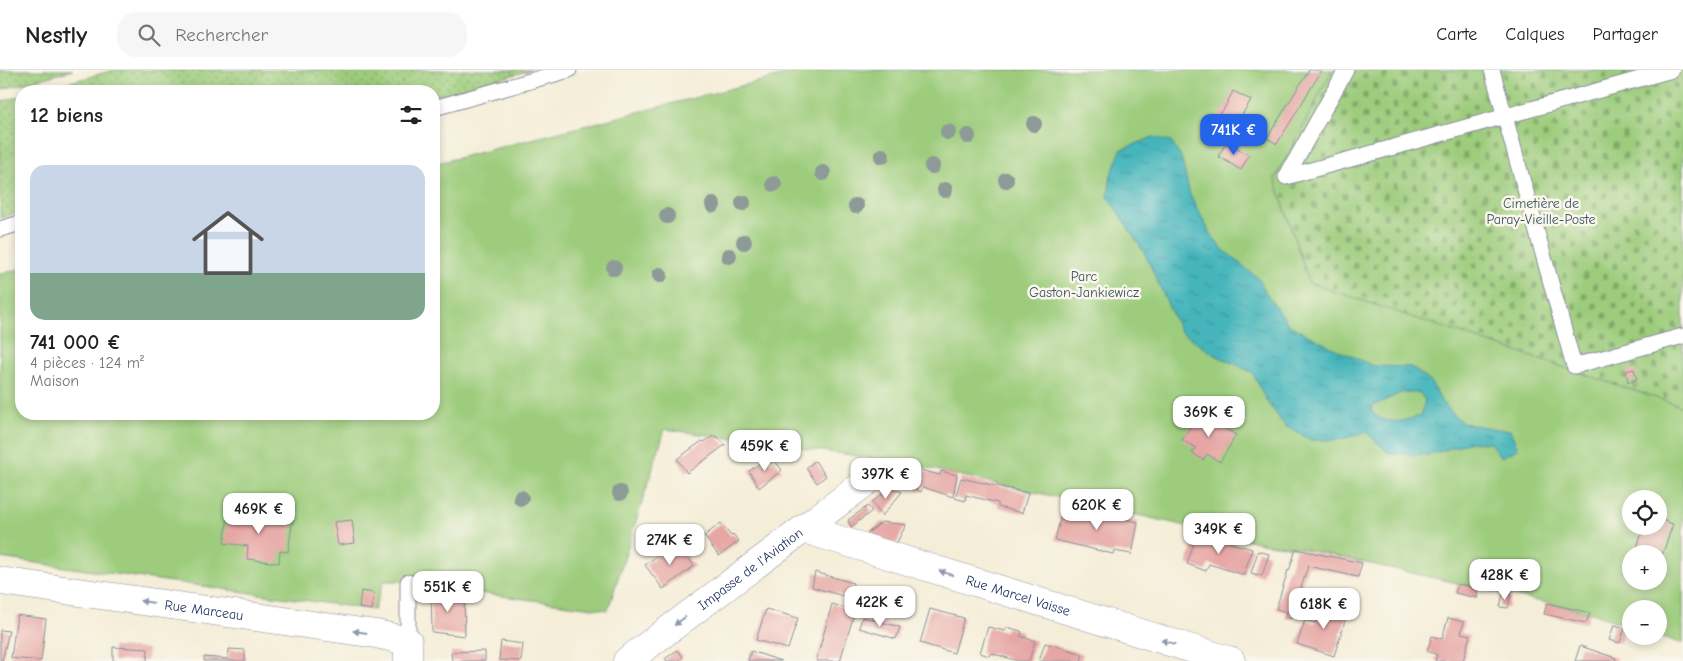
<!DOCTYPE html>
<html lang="fr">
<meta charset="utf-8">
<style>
:root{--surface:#fff;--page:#f6f6f6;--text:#222;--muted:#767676;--line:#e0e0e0;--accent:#2563eb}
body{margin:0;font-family:"Comic Neue",sans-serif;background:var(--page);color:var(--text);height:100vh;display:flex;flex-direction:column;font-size:19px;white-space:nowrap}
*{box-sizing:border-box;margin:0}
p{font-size:16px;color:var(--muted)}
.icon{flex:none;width:28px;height:28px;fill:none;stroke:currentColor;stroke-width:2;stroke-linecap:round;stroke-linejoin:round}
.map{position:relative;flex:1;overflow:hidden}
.panel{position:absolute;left:15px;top:15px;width:425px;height:335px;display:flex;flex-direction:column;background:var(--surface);border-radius:20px;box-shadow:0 2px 8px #0003}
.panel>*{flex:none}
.fabs{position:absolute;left:1622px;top:420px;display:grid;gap:10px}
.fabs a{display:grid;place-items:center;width:45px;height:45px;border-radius:50%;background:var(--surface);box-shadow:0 2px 8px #0003;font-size:25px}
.price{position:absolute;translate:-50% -42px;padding:0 11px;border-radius:10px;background:#fff;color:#222;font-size:16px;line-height:32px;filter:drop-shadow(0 1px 2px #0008)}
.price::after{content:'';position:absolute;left:50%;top:30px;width:15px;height:11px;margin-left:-8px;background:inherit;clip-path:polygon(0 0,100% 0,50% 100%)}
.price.current{background:var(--accent);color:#fff}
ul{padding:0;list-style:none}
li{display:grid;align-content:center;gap:10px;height:265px;padding:0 15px}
li span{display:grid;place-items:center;height:155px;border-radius:15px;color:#555}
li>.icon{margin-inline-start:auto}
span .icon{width:90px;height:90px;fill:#fffc;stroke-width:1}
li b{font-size:21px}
h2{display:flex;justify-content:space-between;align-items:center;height:60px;padding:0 15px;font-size:21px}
header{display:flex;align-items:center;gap:30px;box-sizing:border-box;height:70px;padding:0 25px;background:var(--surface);border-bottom:1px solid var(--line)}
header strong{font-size:24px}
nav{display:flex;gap:28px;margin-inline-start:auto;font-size:18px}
.search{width:350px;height:45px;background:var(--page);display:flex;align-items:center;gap:12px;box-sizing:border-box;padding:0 18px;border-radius:20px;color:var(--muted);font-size:19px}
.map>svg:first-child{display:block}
.grass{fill:url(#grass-dots);stroke:#5c7e6c}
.cemetery{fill:url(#cemetery-stones);stroke:#5c7e6c}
.park{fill:#9ccc7b;stroke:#5c7e6c;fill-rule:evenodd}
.water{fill:url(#water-ripples);stroke:#30728c;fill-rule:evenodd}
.building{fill:#e6a6a4}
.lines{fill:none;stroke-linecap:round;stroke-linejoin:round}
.service-casing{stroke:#888e9a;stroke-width:17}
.minor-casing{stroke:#888e9a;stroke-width:29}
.service{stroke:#fff;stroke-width:15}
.minor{stroke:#fff;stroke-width:28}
.tree{fill:#8e9a98}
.oneway{fill:#8d97ae}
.labels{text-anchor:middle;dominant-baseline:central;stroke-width:5;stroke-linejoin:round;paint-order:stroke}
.park-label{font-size:14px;fill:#3b5665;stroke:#fbf7ec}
.street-label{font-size:14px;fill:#1b2f5e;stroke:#fbf7ec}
</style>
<header>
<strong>Nestly</strong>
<div class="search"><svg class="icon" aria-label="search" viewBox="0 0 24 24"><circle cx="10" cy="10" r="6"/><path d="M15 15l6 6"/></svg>Rechercher</div>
<nav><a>Carte</a><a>Calques</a><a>Partager</a></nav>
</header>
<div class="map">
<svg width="1683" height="591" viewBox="0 0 1683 591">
<defs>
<pattern id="grass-dots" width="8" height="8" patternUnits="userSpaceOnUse" patternTransform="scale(1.25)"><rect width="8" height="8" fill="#9ccc7b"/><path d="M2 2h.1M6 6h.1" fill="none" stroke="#7ea668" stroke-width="1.8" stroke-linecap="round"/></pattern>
<pattern id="cemetery-stones" width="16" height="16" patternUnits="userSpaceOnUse" patternTransform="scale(1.25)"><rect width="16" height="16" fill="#9ccc7b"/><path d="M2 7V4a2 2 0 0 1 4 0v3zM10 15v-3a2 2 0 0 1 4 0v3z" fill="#7ea668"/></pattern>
<pattern id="water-ripples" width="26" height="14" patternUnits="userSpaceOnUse" patternTransform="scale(1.25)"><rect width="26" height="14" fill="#45b5bb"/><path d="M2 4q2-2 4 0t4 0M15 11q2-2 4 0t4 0" fill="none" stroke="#39949b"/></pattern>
</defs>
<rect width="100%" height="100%" fill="#fbf7ec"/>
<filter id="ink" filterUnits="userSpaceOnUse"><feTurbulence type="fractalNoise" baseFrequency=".02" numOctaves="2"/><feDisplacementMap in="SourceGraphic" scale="10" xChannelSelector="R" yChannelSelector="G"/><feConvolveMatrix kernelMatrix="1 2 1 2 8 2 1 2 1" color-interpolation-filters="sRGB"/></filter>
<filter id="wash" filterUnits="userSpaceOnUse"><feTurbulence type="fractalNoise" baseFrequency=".0096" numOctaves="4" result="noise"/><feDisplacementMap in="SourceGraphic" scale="20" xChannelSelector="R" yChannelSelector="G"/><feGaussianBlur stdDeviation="1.12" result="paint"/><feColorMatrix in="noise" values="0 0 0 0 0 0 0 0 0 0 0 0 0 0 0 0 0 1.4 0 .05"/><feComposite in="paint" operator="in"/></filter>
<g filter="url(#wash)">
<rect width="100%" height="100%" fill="#f4edd7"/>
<g class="grass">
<path d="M 0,0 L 73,0 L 0,20 Z"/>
<path d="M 114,0 L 531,0 L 434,27 L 434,21 L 38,21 Z"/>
<path d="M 21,26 L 21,142 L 0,148 L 0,32 Z"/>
</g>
<path class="cemetery" d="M 1332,0 L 1683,0 L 1683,337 L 1309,213 L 1275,109 Z"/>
<path class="park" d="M 804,0 L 1332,0 L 1275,109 L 1309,213 L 1683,337 L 1683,574 L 1659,566 L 1659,539 L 1631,539 L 1631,557 L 1592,543 L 1295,477 L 1267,474 L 900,392 L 665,359 L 608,540 L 434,517 L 430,511 L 384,511 L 374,540 L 0,488 L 0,204 L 21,199 L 21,344 L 434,344 L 434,94 ZM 1631,429 L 1659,429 L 1659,456 L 1631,456 ZM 1631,484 L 1659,484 L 1659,511 L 1631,511 Z"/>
<path class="water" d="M 1153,67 L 1171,72 L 1181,87 L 1190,125 L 1209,161 L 1220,177 L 1259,209 L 1267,225 L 1289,255 L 1333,278 L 1374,296 L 1411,297 L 1431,312 L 1441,331 L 1462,353 L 1497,359 L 1510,360 L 1518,379 L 1501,387 L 1490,373 L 1470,372 L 1428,385 L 1390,384 L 1366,362 L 1339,370 L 1311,370 L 1285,356 L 1267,332 L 1252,302 L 1215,285 L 1180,261 L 1145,184 L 1108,127 L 1111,105 L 1121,80 ZM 1401,323 L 1420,323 L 1425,331 L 1420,346 C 1405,351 1382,357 1371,340 L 1373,336 Z"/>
<g id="blocks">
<g class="building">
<path d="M 1309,0 L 1322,0 L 1277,74 L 1267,68 Z"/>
<path d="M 1233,21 L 1251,30 L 1226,71 L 1211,53 L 1224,39 Z"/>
<path d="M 1227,72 L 1249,85 L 1241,100 L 1218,86 Z"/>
<path d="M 1634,299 L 1637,309 L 1628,312 L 1626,301 Z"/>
<path d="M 1199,343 L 1236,365 L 1220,392 L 1207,384 L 1203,390 L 1192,383 L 1196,378 L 1182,370 Z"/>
<path d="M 713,366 L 718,367 L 725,375 L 687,403 L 677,389 L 702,371 L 704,372 Z"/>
<path d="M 753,375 L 765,377 L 763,386 L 752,385 Z"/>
<path d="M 766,389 L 770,393 L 774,390 L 782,400 L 759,418 L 749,401 Z"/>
<path d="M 815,391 L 826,406 L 817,413 L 806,398 Z"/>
<path d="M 920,400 L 940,405 L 941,401 L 957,405 L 953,427 L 923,417 L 921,422 L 916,420 L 917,416 L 907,413 Z"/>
<path d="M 961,408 L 1028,423 L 1022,443 L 998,437 L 998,433 L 966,425 L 965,431 L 955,428 Z"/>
<path d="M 891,418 L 902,422 L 882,446 L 872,432 Z"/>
<path d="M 868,436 L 872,441 L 851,457 L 848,450 Z"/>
<path d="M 1063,437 L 1138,452 L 1132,484 L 1114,481 L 1113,484 L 1055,470 Z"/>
<path d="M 229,440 L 293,449 L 288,482 L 280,481 L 279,493 L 247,489 L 248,476 L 224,473 Z"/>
<path d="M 1659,449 L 1673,454 L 1659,494 L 1659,484 L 1635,484 L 1644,456 L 1659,456 Z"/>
<path d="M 352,450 L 355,473 L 338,475 L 334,452 Z"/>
<path d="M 882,452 L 906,455 L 896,474 L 865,465 Z"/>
<path d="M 721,453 L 731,466 L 733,464 L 739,471 L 719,486 L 704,466 Z"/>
<path d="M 1197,463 L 1252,479 L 1244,505 L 1209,494 L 1206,501 L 1187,494 Z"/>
<path d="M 676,472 L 694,496 L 663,519 L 645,495 Z"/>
<path d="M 1296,479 L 1362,493 L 1358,507 L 1308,496 L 1291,549 L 1285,547 L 1287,542 L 1276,539 L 1288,500 L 1289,501 Z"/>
<path d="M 1258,481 L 1269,484 L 1262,506 L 1251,503 Z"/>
<path d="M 815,502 L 853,513 L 850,528 L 812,517 Z"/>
<path d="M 1458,514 L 1478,518 L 1477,528 L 1455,523 Z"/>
<path d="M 361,521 L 374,523 L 372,540 L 359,538 Z"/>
<path d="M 431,521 L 464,521 L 465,566 L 432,562 Z"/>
<path d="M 1503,523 L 1511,525 L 1508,538 L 1500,537 Z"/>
<path d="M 1321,532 L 1348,541 L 1334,586 L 1297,574 L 1305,550 L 1315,553 Z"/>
<path d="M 1547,533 L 1590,543 L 1586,553 L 1544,544 Z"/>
<path d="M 832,534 L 855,541 L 840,591 L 816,591 Z"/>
<path d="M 766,539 L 798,548 L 788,579 L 756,570 Z"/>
<path d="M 930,539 L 964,548 L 954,583 L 920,573 Z"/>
<path d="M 17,545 L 46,549 L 41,591 L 11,588 Z"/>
<path d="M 862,547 L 900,557 L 896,569 L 859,558 Z"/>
<path d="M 1448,548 L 1464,552 L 1461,563 L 1470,565 L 1463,591 L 1435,591 L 1437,585 L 1427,581 L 1432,566 L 1442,569 Z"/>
<path d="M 1614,555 L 1625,558 L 1620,573 L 1609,570 Z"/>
<path d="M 988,557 L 1005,561 L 1006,558 L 1010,558 L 1021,561 L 1022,564 L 1020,566 L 1035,571 L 1029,591 L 1018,591 L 991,583 L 989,586 L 980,583 Z"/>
<path d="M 0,560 L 9,561 L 2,591 L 0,590 Z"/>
<path d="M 501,571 L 523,574 L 521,591 L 499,590 Z"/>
<path d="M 1045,573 L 1083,584 L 1081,591 L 1039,591 Z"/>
<path d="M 1580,576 L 1616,588 L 1615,591 L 1575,591 Z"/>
<path d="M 113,577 L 148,579 L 147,591 L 113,591 Z"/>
<path d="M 229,579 L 245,580 L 245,591 L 204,591 L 204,587 L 228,589 Z"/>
<path d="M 677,580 L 683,587 L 678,591 L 667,591 L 665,589 Z"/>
<path d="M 485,581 L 485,591 L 452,591 L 451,582 Z"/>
<path d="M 751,581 L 781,591 L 748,591 Z"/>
</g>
</g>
</g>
<g filter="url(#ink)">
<use href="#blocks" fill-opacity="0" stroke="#888e9a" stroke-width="1"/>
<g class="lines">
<defs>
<g id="service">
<path d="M 1346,0 L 1286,107 L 1672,0"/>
<path d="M 1492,0 L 1574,296 L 1683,266"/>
<path d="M 434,38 L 569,0"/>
<path d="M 0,159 L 21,153"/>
<path d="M 408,512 L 408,571"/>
</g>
<g id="minor">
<path id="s1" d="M 804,459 L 1231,591"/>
<path id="s2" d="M 0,511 L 376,564 L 408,571 L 408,591"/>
<path id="s3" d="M 627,591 L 874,406"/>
</g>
</defs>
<use href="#service" class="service-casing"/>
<use href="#minor" class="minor-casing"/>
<use href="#service" class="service"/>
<use href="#minor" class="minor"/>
</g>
<g class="tree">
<circle cx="1034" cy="54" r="8"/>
<circle cx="948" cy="62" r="8"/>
<circle cx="968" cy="66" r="8"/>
<circle cx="882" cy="86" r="8"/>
<circle cx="932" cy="96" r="8"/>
<circle cx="823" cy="103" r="8"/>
<circle cx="1006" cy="110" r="8"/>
<circle cx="774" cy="114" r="8"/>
<circle cx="945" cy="120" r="8"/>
<circle cx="743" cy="133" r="8"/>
<circle cx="713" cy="135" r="8"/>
<circle cx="856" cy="136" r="8"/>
<circle cx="667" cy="146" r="8"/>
<circle cx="744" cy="172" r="8"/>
<circle cx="729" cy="186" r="8"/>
<circle cx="614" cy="198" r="8"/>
<circle cx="660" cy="205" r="8"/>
<circle cx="620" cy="423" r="8"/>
<circle cx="521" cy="428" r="8"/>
</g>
<defs><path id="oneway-solid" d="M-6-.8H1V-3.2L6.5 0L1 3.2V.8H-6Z" transform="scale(1.25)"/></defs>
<g class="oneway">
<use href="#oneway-solid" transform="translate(946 503) rotate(-163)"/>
<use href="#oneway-solid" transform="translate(147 532) rotate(-172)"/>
<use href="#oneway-solid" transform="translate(680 551) rotate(143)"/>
<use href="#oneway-solid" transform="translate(360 562) rotate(-172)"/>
<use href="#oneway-solid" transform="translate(1168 572) rotate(-163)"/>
</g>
</g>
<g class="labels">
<g class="park-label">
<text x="1541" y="133">Cimetière de<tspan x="1541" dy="16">Paray-Vieille-Poste</tspan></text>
<text x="1084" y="206">Parc<tspan x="1084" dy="16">Gaston-Jankiewicz</tspan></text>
</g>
<g class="street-label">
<text stroke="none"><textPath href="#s3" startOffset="154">Impasse de l'Aviation</textPath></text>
<text stroke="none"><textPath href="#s1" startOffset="224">Rue Marcel Vaisse</textPath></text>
<text stroke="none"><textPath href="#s2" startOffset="206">Rue Marceau</textPath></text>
</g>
</g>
</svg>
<div class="fabs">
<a><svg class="icon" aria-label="locate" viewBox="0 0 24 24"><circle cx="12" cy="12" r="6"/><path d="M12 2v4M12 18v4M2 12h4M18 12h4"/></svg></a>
<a>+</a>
<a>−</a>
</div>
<b class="price current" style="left:1234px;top:86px">741K €</b>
<b class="price" style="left:1209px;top:368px">369K €</b>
<b class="price" style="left:765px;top:402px">459K €</b>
<b class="price" style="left:886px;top:430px">397K €</b>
<b class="price" style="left:1097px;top:461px">620K €</b>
<b class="price" style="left:259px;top:465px">469K €</b>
<b class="price" style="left:1219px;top:485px">349K €</b>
<b class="price" style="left:670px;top:496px">274K €</b>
<b class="price" style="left:1505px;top:531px">428K €</b>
<b class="price" style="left:448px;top:543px">551K €</b>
<b class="price" style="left:880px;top:558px">422K €</b>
<b class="price" style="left:1324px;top:560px">618K €</b>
<section class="panel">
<h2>12 biens<svg class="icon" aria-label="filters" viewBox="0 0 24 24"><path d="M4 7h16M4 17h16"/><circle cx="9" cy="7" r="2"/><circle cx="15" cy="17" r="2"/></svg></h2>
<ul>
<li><span style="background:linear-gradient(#c9d6e8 70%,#7fa58c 0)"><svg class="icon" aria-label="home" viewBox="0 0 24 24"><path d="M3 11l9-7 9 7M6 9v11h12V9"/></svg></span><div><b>741 000 €</b><p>4 pièces · 124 m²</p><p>Maison</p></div></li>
</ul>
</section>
</div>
